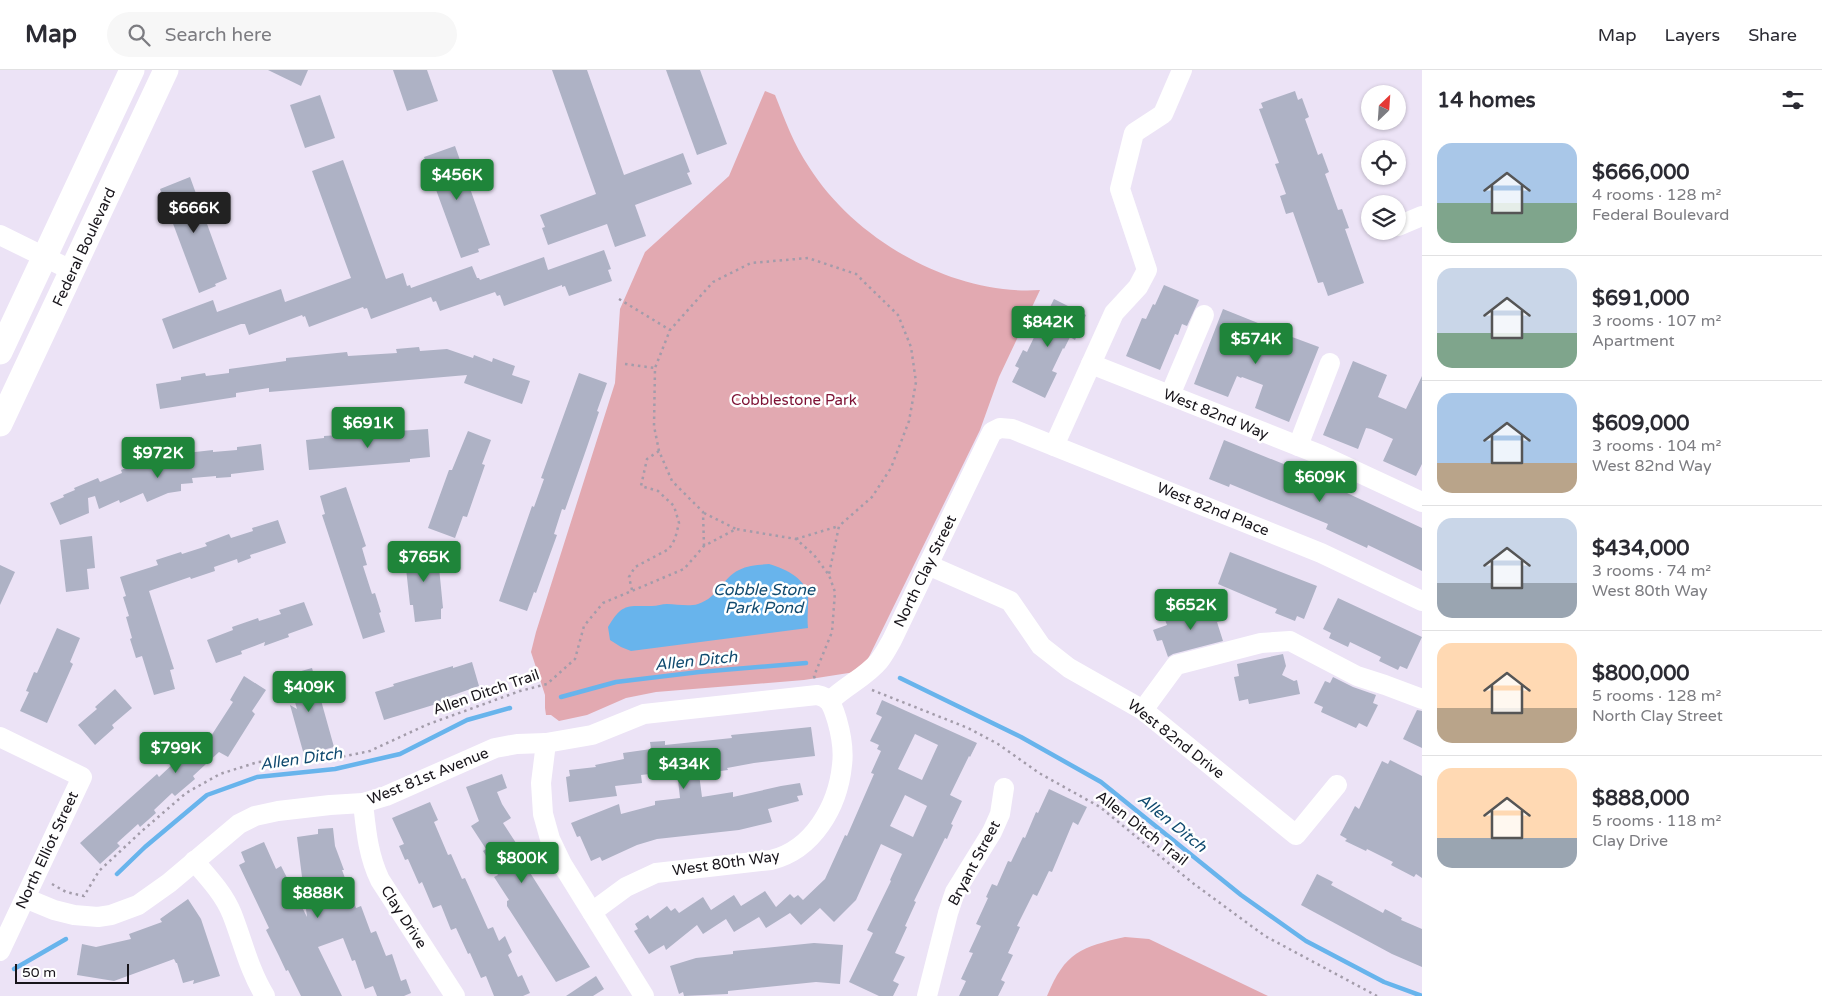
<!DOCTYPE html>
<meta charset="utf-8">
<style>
:root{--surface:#fff;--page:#f7f7f7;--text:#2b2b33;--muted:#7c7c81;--line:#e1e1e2;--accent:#1f853a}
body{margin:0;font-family:"Varela Round",sans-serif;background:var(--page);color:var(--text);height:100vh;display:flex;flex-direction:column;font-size:19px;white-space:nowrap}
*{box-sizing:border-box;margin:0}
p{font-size:16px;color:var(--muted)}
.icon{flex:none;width:28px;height:28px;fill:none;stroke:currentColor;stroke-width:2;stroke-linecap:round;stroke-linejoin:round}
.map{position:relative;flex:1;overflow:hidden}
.drawer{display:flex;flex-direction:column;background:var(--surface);width:400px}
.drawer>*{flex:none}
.needle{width:32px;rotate:25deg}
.buttons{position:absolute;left:1361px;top:15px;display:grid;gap:10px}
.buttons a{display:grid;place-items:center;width:45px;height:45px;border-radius:50%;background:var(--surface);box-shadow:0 1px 4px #0004;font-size:25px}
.scale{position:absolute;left:15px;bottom:12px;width:114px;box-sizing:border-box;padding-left:5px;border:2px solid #18151b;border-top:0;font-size:14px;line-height:18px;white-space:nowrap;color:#18151b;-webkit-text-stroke:4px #fff;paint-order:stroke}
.price{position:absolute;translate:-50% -42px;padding:0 11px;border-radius:5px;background:var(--accent);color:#fff;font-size:16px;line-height:32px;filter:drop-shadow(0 1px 2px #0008)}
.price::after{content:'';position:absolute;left:50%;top:30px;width:15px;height:11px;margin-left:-8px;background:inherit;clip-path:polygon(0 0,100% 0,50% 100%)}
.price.active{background:#222;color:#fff}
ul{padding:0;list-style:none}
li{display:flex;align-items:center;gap:15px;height:125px;padding:0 15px}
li+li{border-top:1px solid var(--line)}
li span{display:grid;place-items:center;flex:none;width:140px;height:100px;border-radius:15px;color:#555}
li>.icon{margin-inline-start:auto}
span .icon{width:60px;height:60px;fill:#fffc;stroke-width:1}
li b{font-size:21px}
h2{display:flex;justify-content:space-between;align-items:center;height:60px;padding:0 15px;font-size:21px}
header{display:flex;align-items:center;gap:30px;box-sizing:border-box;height:70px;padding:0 25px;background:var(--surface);border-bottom:1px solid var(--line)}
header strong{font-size:24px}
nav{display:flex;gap:28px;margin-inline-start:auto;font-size:18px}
.search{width:350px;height:45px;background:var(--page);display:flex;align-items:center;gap:12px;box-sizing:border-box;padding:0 18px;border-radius:28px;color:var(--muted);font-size:19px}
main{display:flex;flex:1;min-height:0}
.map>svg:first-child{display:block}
.green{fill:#e2a9b1}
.water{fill:#68b4ec}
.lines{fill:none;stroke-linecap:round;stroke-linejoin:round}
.stream{stroke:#68b4ec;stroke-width:4.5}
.building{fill:#aeb2c5;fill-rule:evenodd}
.path{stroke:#a39caa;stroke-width:2.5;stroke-dasharray:2.5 4;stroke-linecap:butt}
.minor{stroke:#fff;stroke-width:20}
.major{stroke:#fff;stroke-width:25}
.labels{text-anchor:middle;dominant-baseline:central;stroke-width:5;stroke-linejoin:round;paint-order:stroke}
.street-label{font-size:15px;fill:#18151b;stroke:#fff}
.park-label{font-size:15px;fill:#7d1134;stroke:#fff}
.water-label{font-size:16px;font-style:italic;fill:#104a6f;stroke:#fff}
</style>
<header>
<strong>Map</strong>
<div class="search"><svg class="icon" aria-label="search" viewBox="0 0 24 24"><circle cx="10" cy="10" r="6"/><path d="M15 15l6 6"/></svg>Search here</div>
<nav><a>Map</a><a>Layers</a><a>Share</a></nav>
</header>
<main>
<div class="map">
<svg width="1422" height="926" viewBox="0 0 1422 926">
<rect width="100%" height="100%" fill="#ece3f6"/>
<g class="green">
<path d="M 765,21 L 775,25 C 785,50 794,75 809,97 C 855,170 953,226 1040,220 L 999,307 L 980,360 L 867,591 L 855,602 L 804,610 L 656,622 L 626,628 L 587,645 L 559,651 L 551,645 L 546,645 L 545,638 L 545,625 L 531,582 L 536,562 L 615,313 L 620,239 L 645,182 L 729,106 Z"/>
<path d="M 1125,867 L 1149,869 L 1268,926 L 1047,926 C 1065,882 1081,877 1125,867 Z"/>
</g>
<path class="water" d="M 769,494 C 788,500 811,510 808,535 C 808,543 807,549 808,558 L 631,581 L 621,577 L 610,570 L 608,557 C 622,533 627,536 652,536 C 657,536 662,534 667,534 C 677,534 688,537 698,534 C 719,527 722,508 739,500 C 748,495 758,495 769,494 Z"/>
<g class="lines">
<g class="stream">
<path d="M 900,608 L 1021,667 L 1101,712 L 1241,825 L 1306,871 L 1384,912 L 1422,926"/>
<path d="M 561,627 L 616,612 L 699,602 L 806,593"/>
<path d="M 117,804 L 145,777 L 207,725 L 257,707 L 335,699 L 400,684 L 467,650 L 510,638"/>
<path d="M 14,899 L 66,869"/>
</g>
</g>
<g class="building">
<path d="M 268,0 L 308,0 L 301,16 Z"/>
<path d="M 393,0 L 427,0 L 438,31 L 407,41 Z"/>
<path d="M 552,0 L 587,0 L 624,105 L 683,83 L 690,102 L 687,103 L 692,114 L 635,135 L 646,166 L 615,177 L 607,154 L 548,175 L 542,158 L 545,157 L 540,145 L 596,124 Z"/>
<path d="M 666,0 L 700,0 L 727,74 L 697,85 Z"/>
<path d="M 1295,21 L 1298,30 L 1302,28 L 1309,47 L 1305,49 L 1318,85 L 1322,83 L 1329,102 L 1325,104 L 1338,140 L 1342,139 L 1349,158 L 1345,159 L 1364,213 L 1328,226 L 1323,212 L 1318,213 L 1293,142 L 1286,144 L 1280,126 L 1286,124 L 1275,94 L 1279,93 L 1259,39 L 1263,38 L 1261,33 Z"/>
<path d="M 320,25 L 335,68 L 305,78 L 290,35 Z"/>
<path d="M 455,76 L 490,175 L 478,179 L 479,182 L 461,188 L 424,87 Z"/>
<path d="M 343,90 L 386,209 L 403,203 L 407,216 L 410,215 L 411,218 L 472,196 L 477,208 L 479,208 L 480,210 L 544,187 L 548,200 L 604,180 L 611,199 L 608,200 L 612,211 L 569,226 L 565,216 L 562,217 L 562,215 L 504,236 L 500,225 L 497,226 L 495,222 L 440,241 L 436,231 L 433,232 L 431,227 L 371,249 L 367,238 L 364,239 L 363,237 L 309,257 L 305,246 L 303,247 L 302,245 L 249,265 L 245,254 L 241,254 L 173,279 L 162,249 L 213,230 L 217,242 L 281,219 L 285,232 L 351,208 L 312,101 Z"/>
<path d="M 190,107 L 227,209 L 215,214 L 216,216 L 199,223 L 160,119 Z"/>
<path d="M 1164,215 L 1199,230 L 1187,256 L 1182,254 L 1178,265 L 1175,264 L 1160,300 L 1126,286 L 1142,248 L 1146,249 L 1153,234 L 1155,235 Z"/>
<path d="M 1054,229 L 1086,245 L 1075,270 L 1070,267 L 1064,279 L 1063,278 L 1052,301 L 1057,303 L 1045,328 L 1012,312 L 1019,298 L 1015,296 L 1023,280 L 1027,282 L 1038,259 L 1035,258 L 1043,242 L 1047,243 Z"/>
<path d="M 1223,239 L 1258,253 L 1249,275 L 1271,284 L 1271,283 L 1276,285 L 1284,264 L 1319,277 L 1289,352 L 1255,338 L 1263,315 L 1242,307 L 1241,308 L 1237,306 L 1228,327 L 1194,314 Z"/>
<path d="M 419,277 L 420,281 L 447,279 L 473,288 L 474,285 L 492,292 L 493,288 L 515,296 L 512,305 L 530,311 L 522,334 L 464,313 L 467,305 L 269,322 L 269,318 L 236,323 L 236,327 L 160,339 L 156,314 L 181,310 L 181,307 L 205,303 L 206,306 L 229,303 L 229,299 L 286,291 L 286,288 L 347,282 L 348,286 L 397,283 L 396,279 Z"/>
<path d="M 1353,291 L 1387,305 L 1378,327 L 1406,339 L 1422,306 L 1422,394 L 1416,406 L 1383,391 L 1393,369 L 1371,359 L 1366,358 L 1358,379 L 1323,365 Z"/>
<path d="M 579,303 L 607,313 L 597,341 L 599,342 L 586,380 L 565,440 L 562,439 L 554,464 L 557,465 L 536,523 L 534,522 L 527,541 L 499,531 L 532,436 L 534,437 L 544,409 L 541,408 Z"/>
<path d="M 428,359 L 430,387 L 410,389 L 410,392 L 309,400 L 306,370 L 324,368 L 324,366 Z"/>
<path d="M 468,361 L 491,370 L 482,394 L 485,395 L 467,447 L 463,446 L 455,468 L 428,458 L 449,400 L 452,400 Z"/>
<path d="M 1224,370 L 1333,414 L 1332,416 L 1422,458 L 1422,501 L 1368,475 L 1367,478 L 1326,459 L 1328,454 L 1230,414 L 1229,417 L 1209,409 Z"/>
<path d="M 261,374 L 264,400 L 231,404 L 231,407 L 216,408 L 216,406 L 192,408 L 193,413 L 181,414 L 181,421 L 168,423 L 147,432 L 143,423 L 120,433 L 119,430 L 99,439 L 95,426 L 88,428 L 89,443 L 60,455 L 50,433 L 64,427 L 63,425 L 75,420 L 74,418 L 98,408 L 100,412 L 122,403 L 121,400 L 133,395 L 135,397 L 148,392 L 187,388 L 186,383 L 213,380 L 213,382 L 237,380 L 237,377 Z"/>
<path d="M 346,417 L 366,476 L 362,478 L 367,495 L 363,496 L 372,524 L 375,523 L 381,542 L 379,543 L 385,562 L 363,569 L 322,445 L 325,444 L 320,426 Z"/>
<path d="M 278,450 L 286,473 L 250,485 L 251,488 L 238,493 L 237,489 L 214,497 L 215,501 L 191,509 L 190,507 L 149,521 L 174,599 L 170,600 L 175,619 L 154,625 L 142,586 L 136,588 L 130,569 L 132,568 L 126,547 L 129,546 L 123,527 L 126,526 L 120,507 L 158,495 L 156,490 L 181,482 L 182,484 L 207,476 L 205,473 L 229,464 L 231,468 L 253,461 L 252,458 Z"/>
<path d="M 92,466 L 95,498 L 87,499 L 89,519 L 66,522 L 60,470 Z"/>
<path d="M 437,477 L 443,538 L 441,539 L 441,549 L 415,552 L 413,535 L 410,535 L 404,480 Z"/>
<path d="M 1230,482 L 1317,516 L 1304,549 L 1297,546 L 1295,551 L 1275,543 L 1277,539 L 1218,514 Z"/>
<path d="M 0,495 L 15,502 L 0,535 Z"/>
<path d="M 1338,528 L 1422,567 L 1407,599 L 1400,596 L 1398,600 L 1379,591 L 1381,587 L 1350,572 L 1348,577 L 1329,568 L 1331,563 L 1323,559 Z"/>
<path d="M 304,532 L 313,555 L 288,564 L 289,567 L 264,576 L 265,572 L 241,581 L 242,584 L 216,593 L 207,570 L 233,560 L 232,557 L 258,548 L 259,551 L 281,544 L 279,540 Z"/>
<path d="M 1216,534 L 1222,551 L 1217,552 L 1223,571 L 1173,584 L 1168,587 L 1162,570 L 1157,571 L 1153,560 L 1167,555 L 1165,550 Z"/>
<path d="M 57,558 L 80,568 L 70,592 L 73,594 L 47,653 L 20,641 L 29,622 L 26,621 L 34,602 L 37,603 Z"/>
<path d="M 1283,584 L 1286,596 L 1282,605 L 1294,611 L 1297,610 L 1300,624 L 1249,634 L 1248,629 L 1239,631 L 1234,607 L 1239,606 L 1237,594 Z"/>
<path d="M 472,592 L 479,616 L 442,629 L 443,632 L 384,650 L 375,622 L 394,616 L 393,614 L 453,596 L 453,598 Z"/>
<path d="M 312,598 L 334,677 L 304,685 L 290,635 L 297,639 L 287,605 Z"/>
<path d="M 244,606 L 266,620 L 252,641 L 255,644 L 228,687 L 219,682 L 193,706 L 195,709 L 175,726 L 172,723 L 154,740 L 156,743 L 140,757 L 138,754 L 117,773 L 120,776 L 100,794 L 80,773 L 157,704 L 159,707 L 175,692 L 172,684 L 175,687 L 194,670 L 202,680 L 233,632 L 230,630 Z"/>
<path d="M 1333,607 L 1353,617 L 1376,625 L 1373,633 L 1378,635 L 1367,657 L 1359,653 L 1356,658 L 1321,642 L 1323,637 L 1314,633 L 1325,611 L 1330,613 Z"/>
<path d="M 115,619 L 132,638 L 112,655 L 114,658 L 95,675 L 78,655 L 97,639 L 95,637 Z"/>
<path d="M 882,630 L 977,673 L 970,687 L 969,686 L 950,725 L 962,731 L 951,754 L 953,755 L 947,769 L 945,768 L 914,831 L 916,832 L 905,856 L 907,857 L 895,883 L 905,887 L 893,911 L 899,914 L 893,926 L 879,926 L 849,912 L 873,863 L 867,860 L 891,811 L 890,810 L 902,784 L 881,774 L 856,830 L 834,852 L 820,838 L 801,855 L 790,843 L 766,858 L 759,847 L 734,862 L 726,849 L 703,864 L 697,855 L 666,880 L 664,875 L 649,884 L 634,861 L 638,859 L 635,854 L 648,845 L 650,849 L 667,836 L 671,841 L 675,838 L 679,843 L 703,827 L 711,840 L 734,825 L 741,836 L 765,821 L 776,837 L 790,824 L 794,828 L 798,825 L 803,830 L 825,809 L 845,765 L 847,766 L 874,704 L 871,703 L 881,681 L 877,679 L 879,675 L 870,671 L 882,647 L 876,644 ZM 915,664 L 938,675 L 922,710 L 898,699 ZM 905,725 L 927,736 L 913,767 L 890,756 Z"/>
<path d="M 1417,640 L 1422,641 L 1422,678 L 1403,669 Z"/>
<path d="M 811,657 L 815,686 L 754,693 L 727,698 L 728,700 L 699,704 L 702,727 L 733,722 L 733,727 L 781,716 L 800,713 L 803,725 L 797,726 L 799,731 L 768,739 L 772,752 L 739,760 L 657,769 L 637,775 L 602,791 L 600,787 L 591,791 L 580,766 L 577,767 L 571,753 L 619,734 L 621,744 L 655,735 L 655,731 L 680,728 L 677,701 L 641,705 L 642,713 L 615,716 L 617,726 L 569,732 L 566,707 L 570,706 L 569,700 L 596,697 L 595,695 L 624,689 L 623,683 L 651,679 L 650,672 L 665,671 L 665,675 L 732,668 L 731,665 Z"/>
<path d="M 1390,690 L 1422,706 L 1422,808 L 1416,804 L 1414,807 L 1391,795 L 1393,792 L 1367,779 L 1366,781 L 1345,771 L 1347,769 L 1340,765 L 1355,736 L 1359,739 L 1382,691 L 1388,694 Z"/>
<path d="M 502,704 L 507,718 L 497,722 L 502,734 L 511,748 L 503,753 L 518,776 L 515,779 L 590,897 L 556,912 L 507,836 L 507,831 L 509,830 L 494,807 L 498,805 L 483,781 L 486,779 L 471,756 L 479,751 L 466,717 Z"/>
<path d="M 1049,719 L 1087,737 L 1078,755 L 1073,752 L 1052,802 L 1049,801 L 1037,826 L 1033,824 L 1017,856 L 1020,857 L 1008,883 L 1013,885 L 1001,910 L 1005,912 L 998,926 L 959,926 L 966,911 L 961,909 L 973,883 L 969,882 L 981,856 L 976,854 L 988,828 L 986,827 L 992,814 L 997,816 L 1008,791 L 1011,792 L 1023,767 L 1025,768 L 1036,742 L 1038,743 Z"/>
<path d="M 430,732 L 438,750 L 434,752 L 448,785 L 451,784 L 462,809 L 465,808 L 488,859 L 493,857 L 499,871 L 505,866 L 512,882 L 508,885 L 518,907 L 522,905 L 530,923 L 523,926 L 494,926 L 486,906 L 481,908 L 470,883 L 468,884 L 456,858 L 451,860 L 441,835 L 433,838 L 422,812 L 419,814 L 408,789 L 405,790 L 399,776 L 404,774 L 392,748 Z"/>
<path d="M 333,758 L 335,776 L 344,800 L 342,800 L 356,838 L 361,836 L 371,863 L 376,861 L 386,886 L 392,884 L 401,911 L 406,909 L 411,923 L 404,926 L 377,926 L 373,916 L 365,919 L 355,890 L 352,891 L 343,868 L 318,877 L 342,926 L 301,926 L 288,900 L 286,901 L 279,886 L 266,860 L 269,858 L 239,795 L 245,792 L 241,782 L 264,772 L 276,799 L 281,796 L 307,847 L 297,767 L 318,764 L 318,759 Z"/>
<path d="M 1317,804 L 1333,812 L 1331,815 L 1383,843 L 1385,839 L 1402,848 L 1401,850 L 1422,859 L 1422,897 L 1392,884 L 1301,835 Z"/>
<path d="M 188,829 L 201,849 L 220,906 L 193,914 L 194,910 L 183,913 L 177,893 L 176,893 L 174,889 L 114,911 L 77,905 L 82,874 L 96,877 L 131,869 L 129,864 L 162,852 L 160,849 Z"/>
<path d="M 814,873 L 843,875 L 840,914 L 816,912 L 728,921 L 728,924 L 684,926 L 683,922 L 679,924 L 670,896 L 696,888 L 733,884 L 733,881 Z"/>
<path d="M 596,906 L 604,919 L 593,926 L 566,926 Z"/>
</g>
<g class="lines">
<g class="path">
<path d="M 619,229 L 670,260"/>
<path d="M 625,294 L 655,298"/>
<path d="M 704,443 L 736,459"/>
<path d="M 796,469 L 839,456"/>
<path d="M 704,476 L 703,442 L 672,411 L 659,381 L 654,356 L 655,298 L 670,260 L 713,212 L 751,193 L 808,188 L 856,204 L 898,245 L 911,277 L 916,312 L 909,351 L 891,398 L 872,427 L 839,456 L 829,504"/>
<path d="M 632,520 L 629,507 L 635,497 L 669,479 L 675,469 L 679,453 L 674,436 L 658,421 L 641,416 L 647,389 L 659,381"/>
<path d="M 872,620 L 968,658 L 998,674 L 1039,703 L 1100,737 L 1194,814 L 1265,866 L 1377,926"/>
<path d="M 52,814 L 66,822 L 84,826 L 99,801 L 142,761 L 186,723 L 220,704 L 258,692 L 336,688 L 370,681 L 426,655 L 520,621 L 547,614 L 575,589 L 584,556 L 603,533 L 684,499 L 704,476 L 736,459 L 796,469 L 814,485 L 829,505 L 835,522 L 832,562 L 814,606 L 815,609"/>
</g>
<g class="minor">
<path d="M 1398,156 L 1422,146"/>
<path d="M 0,165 L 73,201"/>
<path d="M 1091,294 L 1321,385 L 1422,432"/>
<path d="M 1170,325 L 1204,245"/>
<path d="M 1054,376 L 1114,243 L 1138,217 L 1147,200 L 1120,119 L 1134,63 L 1163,44 L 1182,0"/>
<path d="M 1298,376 L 1330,293"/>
<path d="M 928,495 L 1010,531 L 1041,576 L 1069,598 L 1143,640 L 1296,765 L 1337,715"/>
<path d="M 830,631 C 845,616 866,607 879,591 C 884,585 888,577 892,570 L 992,362 L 1000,358 L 1012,359 L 1321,483 L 1422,531"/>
<path d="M 1143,640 L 1176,595 L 1261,573 L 1290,571 L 1357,606 L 1385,615 L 1422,629"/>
<path d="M 0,667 L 82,707 L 0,881"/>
<path d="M 546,673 L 541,713 L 543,744 L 550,769 L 562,794 L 644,926"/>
<path d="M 363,733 C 366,760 368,785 380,810 L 455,926"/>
<path d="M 194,791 C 208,807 224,824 232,844 C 243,872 249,900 265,926"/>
<path d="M 25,828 L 54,840 L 74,845 L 98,847 L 111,845 L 138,835 L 169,813 L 239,754 L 255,746 L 278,741 L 330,735 L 363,733 L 386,726 L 495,678 L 517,674 L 546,673 L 592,665 L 644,644 L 817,625 C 831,627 833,638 837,650 C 841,664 844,680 842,695 C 838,736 813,780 771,790 L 656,803 L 626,817 L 592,842"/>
<path d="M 927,926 L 948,843 L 955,822 L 992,762 L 1000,744 L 1004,718"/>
</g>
<g class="major">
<path d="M 0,282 L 132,0"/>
<path d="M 0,354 L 166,0"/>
</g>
</g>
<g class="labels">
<g class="street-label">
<text transform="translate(84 177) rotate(-65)">Federal Boulevard</text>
<text transform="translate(1216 344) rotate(22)">West 82nd Way</text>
<text transform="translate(1213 439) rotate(22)">West 82nd Place</text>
<text transform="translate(925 501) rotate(-64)">North Clay Street</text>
<text transform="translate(486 622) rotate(-19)">Allen Ditch Trail</text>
<text transform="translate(1176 669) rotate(38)">West 82nd Drive</text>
<text transform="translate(428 706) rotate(-22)">West 81st Avenue</text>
<text transform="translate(1142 758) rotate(38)">Allen Ditch Trail</text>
<text transform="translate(47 780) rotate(-65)">North Elliot Street</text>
<text transform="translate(726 793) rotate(-8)">West 80th Way</text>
<text transform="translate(974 793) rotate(-62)">Bryant Street</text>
<text transform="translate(404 847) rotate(57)">Clay Drive</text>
</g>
<g class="park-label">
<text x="794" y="330">Cobblestone Park</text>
</g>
<g class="water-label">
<text x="764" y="520">Cobble Stone<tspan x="764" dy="18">Park Pond</tspan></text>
<text transform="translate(696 591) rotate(-6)">Allen Ditch</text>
<text transform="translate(301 689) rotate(-8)">Allen Ditch</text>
<text transform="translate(1172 753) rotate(39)">Allen Ditch</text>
</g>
</g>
</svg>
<div class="buttons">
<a><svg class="needle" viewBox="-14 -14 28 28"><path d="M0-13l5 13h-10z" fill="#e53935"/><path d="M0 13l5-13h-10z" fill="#7c7c81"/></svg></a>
<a><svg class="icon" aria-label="locate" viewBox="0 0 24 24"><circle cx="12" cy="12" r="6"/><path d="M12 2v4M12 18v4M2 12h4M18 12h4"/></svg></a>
<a><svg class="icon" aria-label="layers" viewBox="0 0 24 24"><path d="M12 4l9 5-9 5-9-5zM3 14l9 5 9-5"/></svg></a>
</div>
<div class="scale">50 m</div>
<b class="price" style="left:457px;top:131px">$456K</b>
<b class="price active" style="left:194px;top:164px">$666K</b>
<b class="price" style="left:1048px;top:278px">$842K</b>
<b class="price" style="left:1256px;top:295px">$574K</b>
<b class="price" style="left:368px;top:379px">$691K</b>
<b class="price" style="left:158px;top:409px">$972K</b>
<b class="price" style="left:1320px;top:433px">$609K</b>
<b class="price" style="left:424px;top:513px">$765K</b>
<b class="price" style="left:1191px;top:561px">$652K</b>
<b class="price" style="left:309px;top:643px">$409K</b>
<b class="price" style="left:176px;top:704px">$799K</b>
<b class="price" style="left:684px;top:720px">$434K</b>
<b class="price" style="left:522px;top:814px">$800K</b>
<b class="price" style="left:318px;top:849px">$888K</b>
</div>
<section class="drawer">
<h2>14 homes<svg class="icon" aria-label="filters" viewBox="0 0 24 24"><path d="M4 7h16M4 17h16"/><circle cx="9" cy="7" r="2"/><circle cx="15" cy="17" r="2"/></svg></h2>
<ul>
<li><span style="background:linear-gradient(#a9c7e8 60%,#7fa58c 0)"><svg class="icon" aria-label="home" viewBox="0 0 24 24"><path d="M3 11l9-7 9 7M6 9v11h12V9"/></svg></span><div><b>$666,000</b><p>4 rooms · 128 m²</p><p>Federal Boulevard</p></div></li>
<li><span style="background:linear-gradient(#c9d6e8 65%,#7fa58c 0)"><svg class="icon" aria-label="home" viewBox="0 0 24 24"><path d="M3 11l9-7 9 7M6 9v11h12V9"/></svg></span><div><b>$691,000</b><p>3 rooms · 107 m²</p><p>Apartment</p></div></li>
<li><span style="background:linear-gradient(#a9c7e8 70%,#b9a48a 0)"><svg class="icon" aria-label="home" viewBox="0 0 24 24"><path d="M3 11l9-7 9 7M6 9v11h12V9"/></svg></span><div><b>$609,000</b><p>3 rooms · 104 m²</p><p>West 82nd Way</p></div></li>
<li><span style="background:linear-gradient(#c9d6e8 65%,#9aa5b1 0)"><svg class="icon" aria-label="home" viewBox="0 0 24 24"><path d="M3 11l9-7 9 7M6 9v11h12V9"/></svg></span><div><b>$434,000</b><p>3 rooms · 74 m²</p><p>West 80th Way</p></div></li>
<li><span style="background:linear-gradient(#ffd9b3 65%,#b9a48a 0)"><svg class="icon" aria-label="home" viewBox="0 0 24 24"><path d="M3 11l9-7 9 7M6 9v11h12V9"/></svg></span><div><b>$800,000</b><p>5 rooms · 128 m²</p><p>North Clay Street</p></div></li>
<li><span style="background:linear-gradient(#ffd9b3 70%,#9aa5b1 0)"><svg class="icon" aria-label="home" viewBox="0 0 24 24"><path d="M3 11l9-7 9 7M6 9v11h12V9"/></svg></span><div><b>$888,000</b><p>5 rooms · 118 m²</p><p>Clay Drive</p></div></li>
</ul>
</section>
</main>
